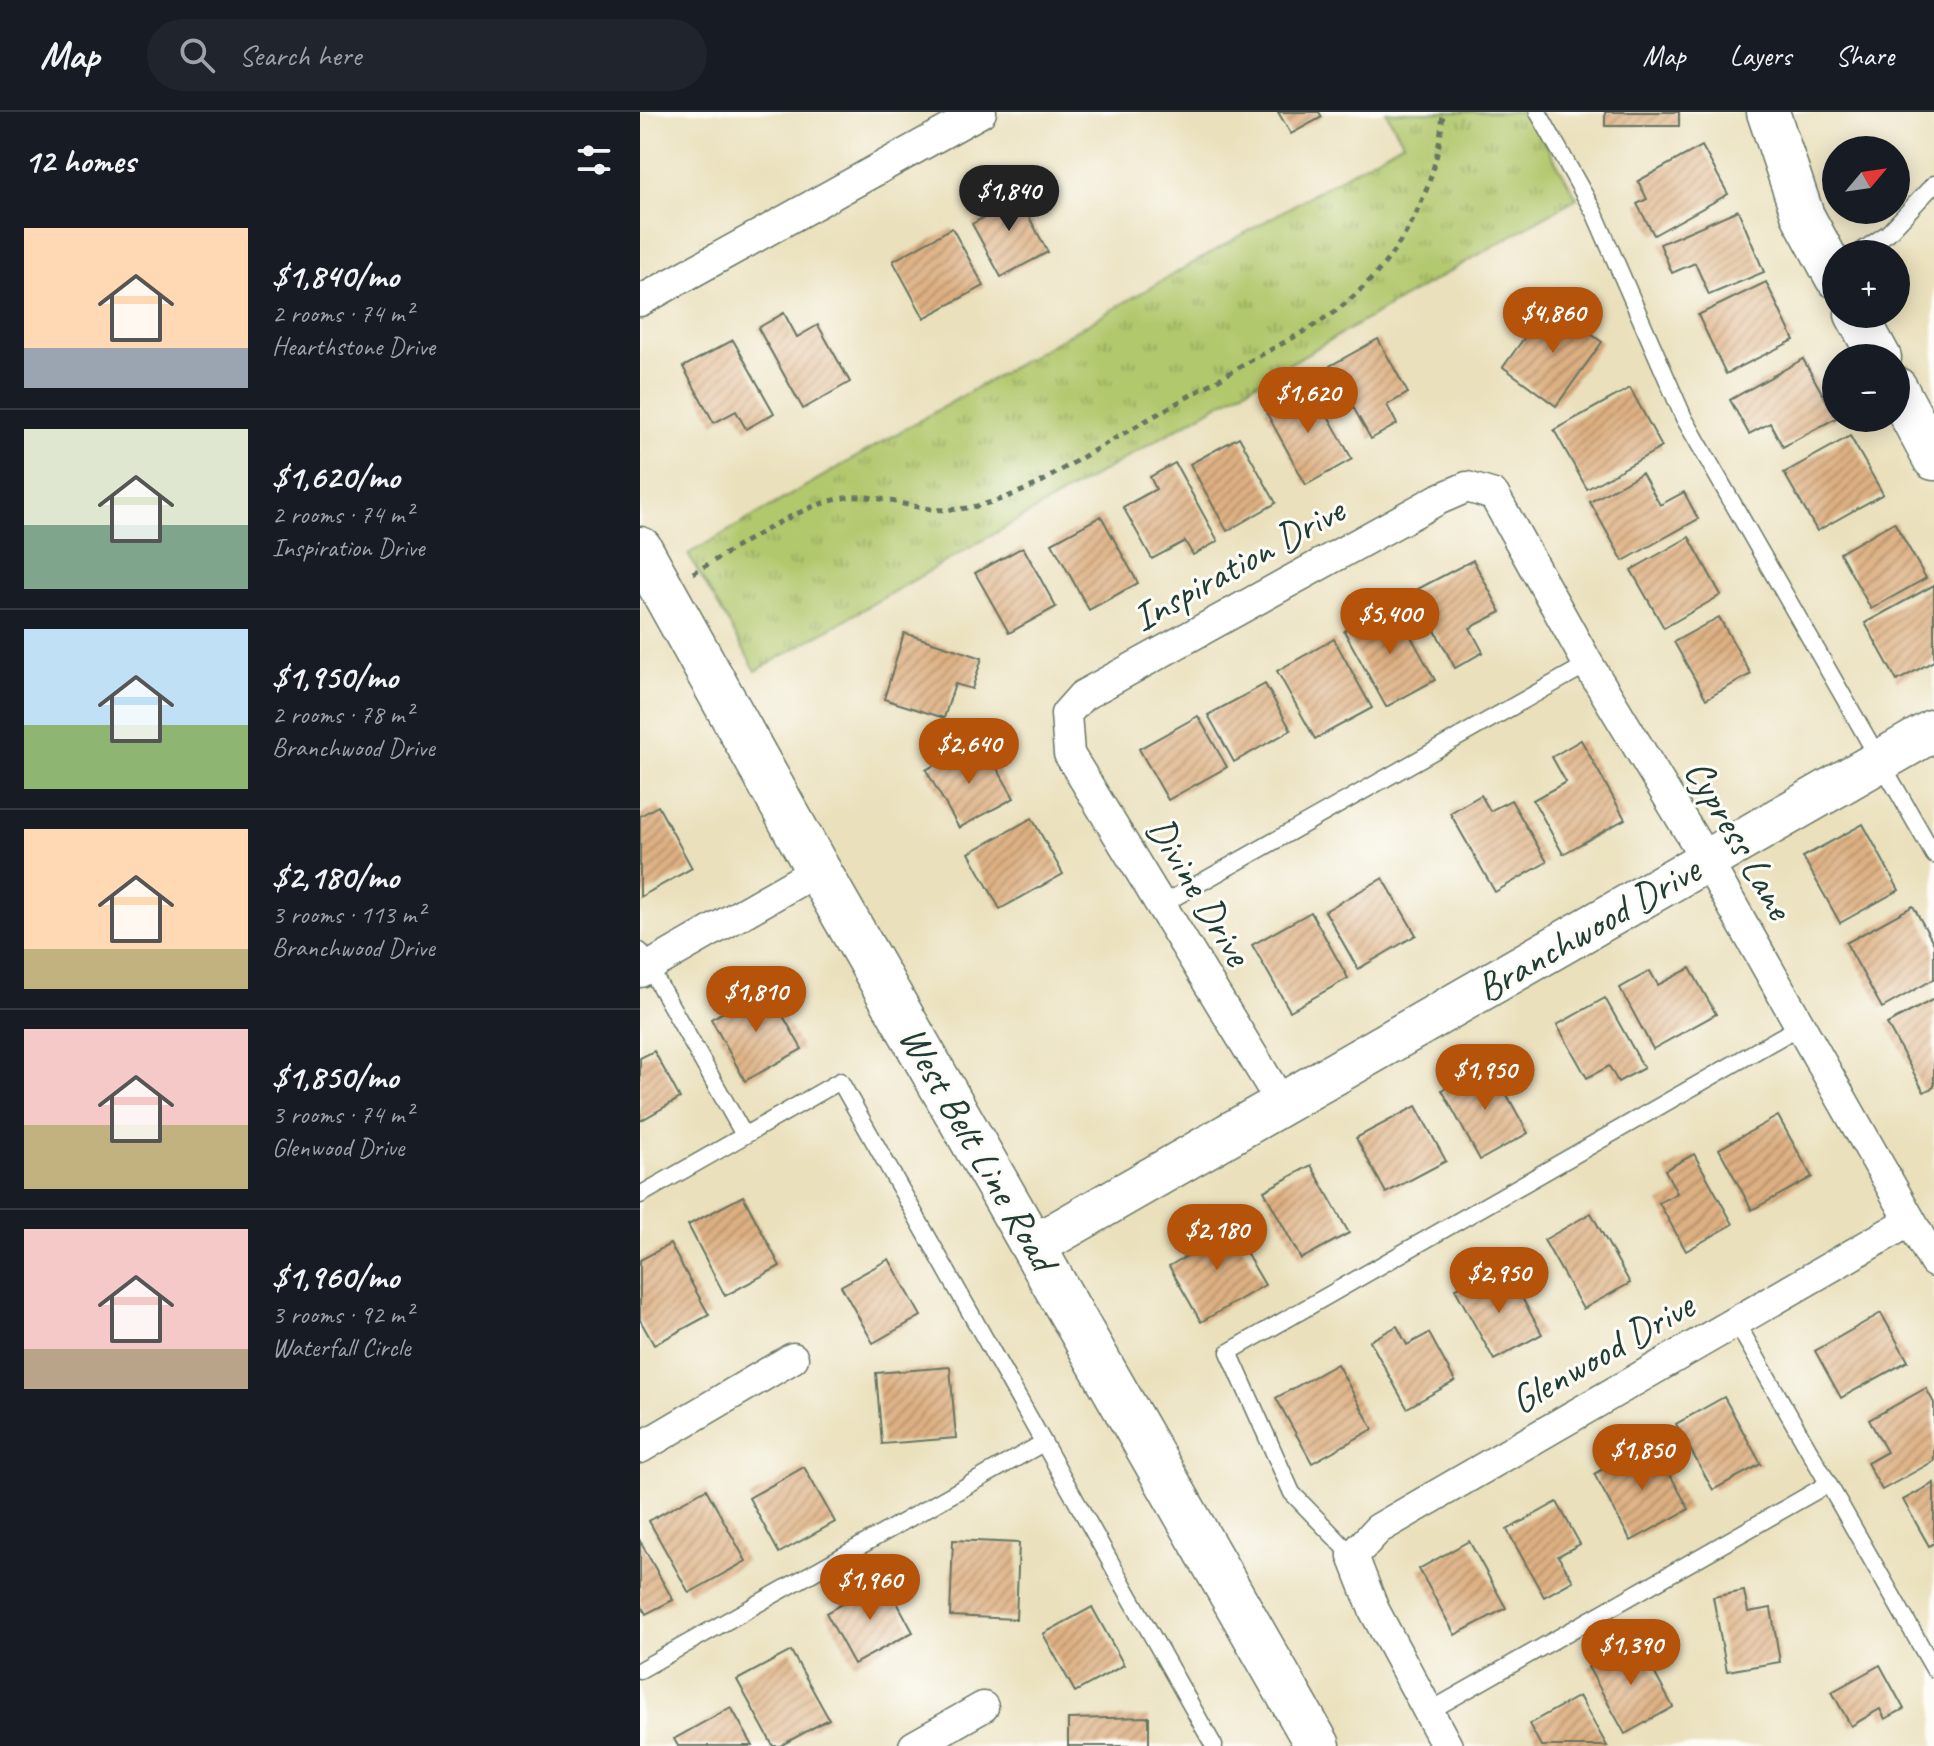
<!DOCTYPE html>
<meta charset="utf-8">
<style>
:root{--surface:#171b24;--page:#20242c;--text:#f1f3f6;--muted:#9ea1a6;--line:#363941;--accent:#b45309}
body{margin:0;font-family:Caveat,sans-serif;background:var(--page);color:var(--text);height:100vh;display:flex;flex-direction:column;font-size:30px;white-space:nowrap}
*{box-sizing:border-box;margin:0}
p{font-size:26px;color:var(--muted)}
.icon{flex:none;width:44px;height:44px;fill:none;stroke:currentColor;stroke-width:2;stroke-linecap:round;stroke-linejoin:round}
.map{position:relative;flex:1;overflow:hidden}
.drawer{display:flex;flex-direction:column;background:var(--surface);width:640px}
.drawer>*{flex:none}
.needle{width:52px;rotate:61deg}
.controls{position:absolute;left:1182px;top:24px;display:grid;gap:16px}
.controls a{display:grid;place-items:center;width:88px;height:88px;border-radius:50%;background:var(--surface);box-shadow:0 4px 20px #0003;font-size:40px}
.price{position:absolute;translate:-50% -68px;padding:0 18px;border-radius:28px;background:var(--accent);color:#fff;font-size:26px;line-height:52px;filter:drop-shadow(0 2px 4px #0008)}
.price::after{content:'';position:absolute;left:50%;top:48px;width:24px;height:18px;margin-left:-12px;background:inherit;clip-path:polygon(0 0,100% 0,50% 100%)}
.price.on{background:#222;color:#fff}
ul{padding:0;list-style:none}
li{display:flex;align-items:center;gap:24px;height:200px;padding:0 24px}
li+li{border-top:2px solid var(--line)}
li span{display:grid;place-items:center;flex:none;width:224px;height:160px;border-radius:0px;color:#555}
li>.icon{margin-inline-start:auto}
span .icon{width:96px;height:96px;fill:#fffc;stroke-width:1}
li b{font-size:34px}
h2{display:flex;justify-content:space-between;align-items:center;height:96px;padding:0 24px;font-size:34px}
header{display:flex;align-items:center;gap:48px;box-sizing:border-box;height:112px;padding:0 40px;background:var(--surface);border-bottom:2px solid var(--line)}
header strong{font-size:38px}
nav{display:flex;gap:44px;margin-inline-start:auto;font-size:28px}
.search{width:560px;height:72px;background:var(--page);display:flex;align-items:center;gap:20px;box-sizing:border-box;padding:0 28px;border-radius:44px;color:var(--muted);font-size:30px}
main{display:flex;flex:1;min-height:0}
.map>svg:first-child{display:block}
.park{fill:url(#park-tufts);stroke:#688250;stroke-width:2}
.building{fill:url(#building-hatch)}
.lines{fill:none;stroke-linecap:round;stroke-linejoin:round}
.lane-casing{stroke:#667664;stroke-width:19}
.street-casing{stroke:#667664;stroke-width:33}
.secondary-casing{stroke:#667664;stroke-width:45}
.primary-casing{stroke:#667664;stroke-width:47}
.path{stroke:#667664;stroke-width:5;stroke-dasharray:6 6;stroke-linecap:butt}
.lane{stroke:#fff;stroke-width:16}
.street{stroke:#fff;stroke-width:30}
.secondary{stroke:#fff;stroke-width:42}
.primary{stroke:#fff;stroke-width:44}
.labels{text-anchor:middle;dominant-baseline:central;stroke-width:6;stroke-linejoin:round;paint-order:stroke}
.street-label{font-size:40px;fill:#1f3d34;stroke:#fdfcf7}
</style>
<header>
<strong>Map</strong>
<div class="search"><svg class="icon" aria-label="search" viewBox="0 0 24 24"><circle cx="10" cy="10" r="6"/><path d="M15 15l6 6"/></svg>Search here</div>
<nav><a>Map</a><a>Layers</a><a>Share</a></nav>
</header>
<main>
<section class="drawer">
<h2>12 homes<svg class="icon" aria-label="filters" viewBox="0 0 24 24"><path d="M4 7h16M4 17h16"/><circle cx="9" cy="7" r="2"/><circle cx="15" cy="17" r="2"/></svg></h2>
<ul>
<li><span style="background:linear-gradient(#ffd9b3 75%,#9aa5b1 0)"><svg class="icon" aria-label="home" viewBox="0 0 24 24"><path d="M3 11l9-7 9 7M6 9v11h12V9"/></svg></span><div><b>$1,840/mo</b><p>2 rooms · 74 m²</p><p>Hearthstone Drive</p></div></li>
<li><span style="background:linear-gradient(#dfe7d0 60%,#7fa58c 0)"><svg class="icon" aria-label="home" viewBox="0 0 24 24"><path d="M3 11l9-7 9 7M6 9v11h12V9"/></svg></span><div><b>$1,620/mo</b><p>2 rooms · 74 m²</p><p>Inspiration Drive</p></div></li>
<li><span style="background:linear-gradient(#bfe0f5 60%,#8fb573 0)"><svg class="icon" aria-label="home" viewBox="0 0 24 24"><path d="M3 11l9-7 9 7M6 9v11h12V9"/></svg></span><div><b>$1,950/mo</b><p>2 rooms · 78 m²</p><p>Branchwood Drive</p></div></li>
<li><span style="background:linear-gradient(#ffd9b3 75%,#c2b280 0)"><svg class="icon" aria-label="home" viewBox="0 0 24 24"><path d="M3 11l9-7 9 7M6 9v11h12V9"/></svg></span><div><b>$2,180/mo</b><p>3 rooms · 113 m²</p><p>Branchwood Drive</p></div></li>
<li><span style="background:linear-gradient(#f6c9c9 60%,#c2b280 0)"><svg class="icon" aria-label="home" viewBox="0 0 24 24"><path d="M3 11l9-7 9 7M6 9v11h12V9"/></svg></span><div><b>$1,850/mo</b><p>3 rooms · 74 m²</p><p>Glenwood Drive</p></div></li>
<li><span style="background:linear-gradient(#f6c9c9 75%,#b9a48a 0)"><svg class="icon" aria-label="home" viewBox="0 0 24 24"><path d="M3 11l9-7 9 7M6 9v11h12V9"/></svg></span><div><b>$1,960/mo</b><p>3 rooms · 92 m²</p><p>Waterfall Circle</p></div></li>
</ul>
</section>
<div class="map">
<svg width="1294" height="1634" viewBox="0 0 1294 1634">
<defs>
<pattern id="park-tufts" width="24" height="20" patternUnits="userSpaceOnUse" patternTransform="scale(2)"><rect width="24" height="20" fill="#b2c86d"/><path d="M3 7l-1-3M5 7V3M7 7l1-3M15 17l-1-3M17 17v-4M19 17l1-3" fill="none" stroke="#90a45a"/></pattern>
<pattern id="building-hatch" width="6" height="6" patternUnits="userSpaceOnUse" patternTransform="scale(2)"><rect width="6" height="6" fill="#deb082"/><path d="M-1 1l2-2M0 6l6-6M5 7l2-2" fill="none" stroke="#b3906b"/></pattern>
</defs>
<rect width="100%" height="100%" fill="#fdfcf7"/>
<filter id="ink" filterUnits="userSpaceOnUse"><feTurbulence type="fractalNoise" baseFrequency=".0125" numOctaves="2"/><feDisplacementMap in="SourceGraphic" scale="16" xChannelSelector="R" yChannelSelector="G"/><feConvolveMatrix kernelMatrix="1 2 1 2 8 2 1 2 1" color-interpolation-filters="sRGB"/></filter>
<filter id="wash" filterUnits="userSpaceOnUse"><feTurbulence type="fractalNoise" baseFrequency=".006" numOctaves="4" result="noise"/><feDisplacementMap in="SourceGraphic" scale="32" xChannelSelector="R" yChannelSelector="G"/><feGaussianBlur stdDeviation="1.8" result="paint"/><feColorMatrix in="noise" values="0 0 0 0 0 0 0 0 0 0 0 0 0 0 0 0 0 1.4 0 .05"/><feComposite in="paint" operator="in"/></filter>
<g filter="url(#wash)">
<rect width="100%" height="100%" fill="#eae0bc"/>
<path class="park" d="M 746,0 L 887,0 L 937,86 L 116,559 L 48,442 L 763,30 Z"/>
<g id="blocks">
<g class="building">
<path d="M 638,0 L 679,0 L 682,5 L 651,22 Z"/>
<rect x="965" y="0" width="74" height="14"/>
<path d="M 1062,34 L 1088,82 L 1014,123 L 997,92 L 1007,87 L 998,69 Z"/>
<path d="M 372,74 L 408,140 L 361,165 L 332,112 L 348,103 L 342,90 Z"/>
<path d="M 1098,98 L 1124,160 L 1069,183 L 1055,151 L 1032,161 L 1020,132 Z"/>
<path d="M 312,116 L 344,174 L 284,206 L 253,149 Z"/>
<path d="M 1126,170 L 1154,228 L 1086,262 L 1058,203 Z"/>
<path d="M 909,192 L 962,230 L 916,294 L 863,255 Z"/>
<path d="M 144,201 L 157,225 L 178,213 L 210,270 L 163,297 L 118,216 Z"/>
<path d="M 738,227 L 768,281 L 747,293 L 757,312 L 731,327 L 690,254 Z"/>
<path d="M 93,228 L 134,301 L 106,317 L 96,299 L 74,311 L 43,255 Z"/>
<path d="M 1163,247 L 1196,306 L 1143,335 L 1130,311 L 1109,322 L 1090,288 Z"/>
<path d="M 671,273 L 712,347 L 666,373 L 625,298 Z"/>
<path d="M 990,276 L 1022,335 L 947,377 L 914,318 Z"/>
<path d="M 1210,324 L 1243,382 L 1177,419 L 1144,361 Z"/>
<path d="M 599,325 L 636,391 L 587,419 L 550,352 Z"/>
<path d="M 535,351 L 578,429 L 553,443 L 545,429 L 512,447 L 483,395 L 516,377 L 510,365 Z"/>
<path d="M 1002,361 L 1020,393 L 1044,380 L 1058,407 L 983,449 L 950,390 Z"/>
<path d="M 461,404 L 498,471 L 449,498 L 412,431 Z"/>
<path d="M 1254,410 L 1286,466 L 1231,497 L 1200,441 Z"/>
<path d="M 1049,425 L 1081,483 L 1024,516 L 991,458 Z"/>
<path d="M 383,435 L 416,495 L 369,521 L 335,461 Z"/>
<path d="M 833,448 L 861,500 L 830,516 L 843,540 L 815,556 L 774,479 Z"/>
<path d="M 1294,473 L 1294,549 L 1257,569 L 1225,511 Z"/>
<path d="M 753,492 L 795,568 L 746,595 L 704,519 Z"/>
<path d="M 1079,505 L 1111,562 L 1066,587 L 1034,530 Z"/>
<path d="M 264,521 L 342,546 L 332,577 L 315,572 L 304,606 L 244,587 Z"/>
<path d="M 694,527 L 732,596 L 675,627 L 637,559 Z"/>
<path d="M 625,572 L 651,618 L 594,650 L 568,603 Z"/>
<path d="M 558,604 L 587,655 L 528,688 L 499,637 Z"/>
<path d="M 941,628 L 985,707 L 923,742 L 893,688 L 926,670 L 912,645 Z"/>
<path d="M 331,633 L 340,650 L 350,644 L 374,686 L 319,716 L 286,658 Z"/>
<path d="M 841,683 L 850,699 L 871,688 L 907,750 L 855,780 L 810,701 Z"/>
<path d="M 18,694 L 52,756 L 0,785 L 0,704 Z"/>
<path d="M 392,706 L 423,762 L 360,797 L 329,741 Z"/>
<path d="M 1223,712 L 1259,778 L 1200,811 L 1163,745 Z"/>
<path d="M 743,766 L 776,823 L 718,857 L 685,799 Z"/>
<path d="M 1273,794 L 1294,832 L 1294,867 L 1242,896 L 1206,831 Z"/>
<path d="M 671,800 L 708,866 L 650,899 L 612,833 Z"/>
<path d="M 1050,856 L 1076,902 L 1013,937 L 980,876 L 1010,859 L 1018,873 Z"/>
<path d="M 127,876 L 162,937 L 105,969 L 71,907 Z"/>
<path d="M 965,886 L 1004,956 L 978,970 L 969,954 L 947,966 L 917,913 Z"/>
<path d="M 1294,887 L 1294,975 L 1284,980 L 1247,912 Z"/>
<path d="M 14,939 L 40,986 L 0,1009 L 0,946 Z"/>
<path d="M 850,952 L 888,1021 L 840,1048 L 802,978 Z"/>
<path d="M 776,994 L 806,1049 L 746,1081 L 716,1026 Z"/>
<path d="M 1138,1004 L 1172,1065 L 1112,1098 L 1079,1037 Z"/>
<path d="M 1054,1042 L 1093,1112 L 1046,1139 L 1019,1091 L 1037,1081 L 1025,1058 Z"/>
<path d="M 671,1053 L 709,1121 L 661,1147 L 624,1079 Z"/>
<path d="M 103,1084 L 140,1154 L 85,1184 L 48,1113 Z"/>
<path d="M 951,1101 L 990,1171 L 943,1197 L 904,1128 Z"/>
<path d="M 584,1103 L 625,1173 L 561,1210 L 529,1154 L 571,1130 L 563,1115 Z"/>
<path d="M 30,1132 L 69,1203 L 14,1233 L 0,1208 L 0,1148 Z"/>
<path d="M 249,1147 L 281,1204 L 233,1231 L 201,1174 Z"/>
<path d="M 842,1162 L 852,1179 L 872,1168 L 902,1222 L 854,1248 L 815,1177 Z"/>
<path d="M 1241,1201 L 1268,1249 L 1201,1286 L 1175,1239 Z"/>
<path d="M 757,1214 L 767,1233 L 789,1221 L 815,1269 L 767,1296 L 730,1229 Z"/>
<path d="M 697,1252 L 733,1317 L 672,1351 L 636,1286 Z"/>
<path d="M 310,1255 L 316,1326 L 242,1332 L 236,1261 Z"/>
<path d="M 1286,1276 L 1294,1291 L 1294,1349 L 1242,1378 L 1227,1351 L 1247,1340 L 1229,1308 Z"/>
<path d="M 1084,1285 L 1121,1352 L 1073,1378 L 1036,1312 Z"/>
<path d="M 1012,1330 L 1049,1397 L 991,1429 L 954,1362 Z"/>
<path d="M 164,1355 L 195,1410 L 139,1441 L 109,1386 Z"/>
<path d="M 1294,1371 L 1294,1431 L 1289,1434 L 1263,1388 Z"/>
<path d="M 66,1377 L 106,1449 L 49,1481 L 9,1409 Z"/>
<path d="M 917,1390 L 940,1432 L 918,1444 L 933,1469 L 904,1485 L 867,1418 Z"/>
<path d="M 313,1428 L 379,1431 L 376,1507 L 310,1504 Z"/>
<path d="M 0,1429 L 33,1488 L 6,1502 L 0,1491 Z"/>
<path d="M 829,1429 L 866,1496 L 815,1523 L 779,1457 Z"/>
<path d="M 245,1468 L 273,1520 L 214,1552 L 186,1501 Z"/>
<path d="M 1104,1479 L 1108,1500 L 1131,1496 L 1140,1550 L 1087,1559 L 1073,1485 Z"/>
<path d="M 452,1495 L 484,1553 L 435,1580 L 403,1522 Z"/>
<path d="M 997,1529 L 1033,1595 L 985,1622 L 948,1555 Z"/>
<path d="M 151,1539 L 189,1607 L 140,1634 L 133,1634 L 97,1568 Z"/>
<path d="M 1240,1553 L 1264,1597 L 1245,1607 L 1240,1597 L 1211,1614 L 1192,1580 Z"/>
<path d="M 939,1584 L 967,1634 L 901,1634 L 889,1612 Z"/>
<path d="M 91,1595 L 113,1634 L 38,1634 L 34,1627 Z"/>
<path d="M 509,1605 L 509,1634 L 428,1634 L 428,1607 Z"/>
</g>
</g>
</g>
<g filter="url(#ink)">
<use href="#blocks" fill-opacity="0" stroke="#667664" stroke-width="2"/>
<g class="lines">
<defs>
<g id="lane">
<path d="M 898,0 L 954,100 L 1044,306 L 1294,743"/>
<path d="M 1217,142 L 1248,121 L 1294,72"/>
<path d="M 521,793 L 948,552"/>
<path d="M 0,839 L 104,1023"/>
<path d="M 0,1083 L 200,969 L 574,1634"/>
<path d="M 1096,1210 L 1294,1557"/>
<path d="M 713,1444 L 652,1381 L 589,1240 L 1160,914"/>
<path d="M 0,1558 L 403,1331"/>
<path d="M 788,1600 L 1188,1372"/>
</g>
<g id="street">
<path d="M 0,189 L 341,0"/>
<path d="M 0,860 L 178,758"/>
<path d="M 642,992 L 429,642 L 426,602 L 442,584 L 797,388 L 827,375 L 854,383 L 948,552 L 1067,749 L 1294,1150"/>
<path d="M 0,1336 L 153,1246"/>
<path d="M 274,1634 L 343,1595"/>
<path d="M 807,1634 L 734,1498 L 713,1444 L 738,1417 L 1270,1109"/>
</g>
<g id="secondary">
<path d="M 1128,0 L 1163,104 L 1196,165"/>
<path d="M 1216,202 L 1240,246"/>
<path d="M 1256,276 L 1294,347"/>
<path d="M 394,1134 L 1294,618"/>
</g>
<path id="primary" d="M 0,437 L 178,758 L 678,1634"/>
</defs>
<use href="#lane" class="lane-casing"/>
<use href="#street" class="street-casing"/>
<use href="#secondary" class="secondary-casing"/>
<use href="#primary" class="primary-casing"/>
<path class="path" d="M 53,461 C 98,436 163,388 213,385 C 241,383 265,395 292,397 C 329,401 365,387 398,372 C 463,332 531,295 598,256 C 633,235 675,217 707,190 C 764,142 798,74 803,0"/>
<use href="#lane" class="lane"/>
<use href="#street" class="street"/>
<use href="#secondary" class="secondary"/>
<use href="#primary" class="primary"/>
</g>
</g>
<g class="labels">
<g class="street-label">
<text transform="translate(598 452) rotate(-29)">Inspiration Drive</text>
<text transform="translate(1099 727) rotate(60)">Cypress Lane</text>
<text transform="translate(559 779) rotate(59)">Divine Drive</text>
<text transform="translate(948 817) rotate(-30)">Branchwood Drive</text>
<text transform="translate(338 1036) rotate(60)">West Belt Line Road</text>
<text transform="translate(962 1241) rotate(-30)">Glenwood Drive</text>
</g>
</g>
</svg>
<div class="controls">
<a><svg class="needle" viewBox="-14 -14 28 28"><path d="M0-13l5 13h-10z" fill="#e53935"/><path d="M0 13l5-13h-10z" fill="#9ea1a6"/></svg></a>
<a>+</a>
<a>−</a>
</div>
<b class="price on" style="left:369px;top:121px">$1,840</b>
<b class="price" style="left:913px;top:243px">$4,860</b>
<b class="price" style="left:668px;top:323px">$1,620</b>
<b class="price" style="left:750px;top:544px">$5,400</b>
<b class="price" style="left:329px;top:674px">$2,640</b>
<b class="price" style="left:116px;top:922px">$1,810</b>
<b class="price" style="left:845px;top:1000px">$1,950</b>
<b class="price" style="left:577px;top:1160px">$2,180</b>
<b class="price" style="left:859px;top:1203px">$2,950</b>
<b class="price" style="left:1002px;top:1380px">$1,850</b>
<b class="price" style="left:230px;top:1510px">$1,960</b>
<b class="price" style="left:991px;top:1575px">$1,390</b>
</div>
</main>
